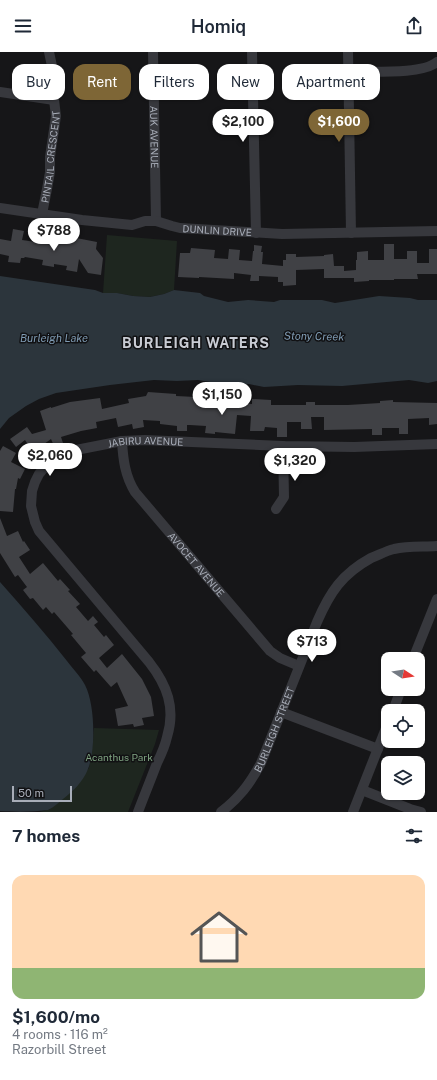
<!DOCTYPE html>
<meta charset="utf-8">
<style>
:root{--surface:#fff;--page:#f2f2f3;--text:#1f2937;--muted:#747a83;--accent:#7e6636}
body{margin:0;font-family:"Public Sans",sans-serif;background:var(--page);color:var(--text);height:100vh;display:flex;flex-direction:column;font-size:15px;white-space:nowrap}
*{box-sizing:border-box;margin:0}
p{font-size:13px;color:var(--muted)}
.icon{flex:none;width:22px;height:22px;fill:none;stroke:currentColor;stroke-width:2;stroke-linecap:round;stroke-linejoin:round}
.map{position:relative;height:760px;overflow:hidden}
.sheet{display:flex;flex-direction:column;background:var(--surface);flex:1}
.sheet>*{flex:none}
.top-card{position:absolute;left:12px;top:12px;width:413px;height:36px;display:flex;gap:8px}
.needle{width:26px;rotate:102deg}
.buttons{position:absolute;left:381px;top:600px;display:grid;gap:8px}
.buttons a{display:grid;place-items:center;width:44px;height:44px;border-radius:8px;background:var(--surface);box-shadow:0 1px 3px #0004;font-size:20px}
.scale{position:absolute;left:12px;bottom:10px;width:60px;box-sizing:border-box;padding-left:4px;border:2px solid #a8adb8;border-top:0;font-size:11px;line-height:14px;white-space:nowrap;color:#a8adb8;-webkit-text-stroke:3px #111113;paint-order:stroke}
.price{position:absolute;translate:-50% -34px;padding:0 9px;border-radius:14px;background:#fff;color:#222;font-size:13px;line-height:26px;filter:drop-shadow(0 1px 2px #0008)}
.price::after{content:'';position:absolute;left:50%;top:24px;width:12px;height:9px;margin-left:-6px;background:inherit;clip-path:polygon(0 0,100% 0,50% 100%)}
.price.selected{background:var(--accent);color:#fff}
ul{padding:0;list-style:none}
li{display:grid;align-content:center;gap:8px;height:212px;padding:0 12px}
li span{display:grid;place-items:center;height:124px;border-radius:12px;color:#555}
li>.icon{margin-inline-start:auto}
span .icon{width:72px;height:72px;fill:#fffc;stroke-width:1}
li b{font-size:17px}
h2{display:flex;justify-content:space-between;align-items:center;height:48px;padding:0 12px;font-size:17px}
.chip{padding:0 14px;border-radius:12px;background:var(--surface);box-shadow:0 1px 3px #0004;font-size:14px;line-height:36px}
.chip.selected{background:var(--accent);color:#fff}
header{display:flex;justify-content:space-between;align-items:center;height:52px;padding:0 12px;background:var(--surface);font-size:18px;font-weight:600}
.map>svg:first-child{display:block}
.green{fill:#1e261f}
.water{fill:#2c353c}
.building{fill:#404145}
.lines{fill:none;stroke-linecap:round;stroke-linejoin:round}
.minor{stroke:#37383d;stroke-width:10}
.labels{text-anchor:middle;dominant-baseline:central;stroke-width:3;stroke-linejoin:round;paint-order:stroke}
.street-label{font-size:10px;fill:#a8adb8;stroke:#111113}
.park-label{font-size:10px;fill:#7fa381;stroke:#111113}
.water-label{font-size:11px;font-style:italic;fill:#7f9bb3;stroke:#111113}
.district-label{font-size:14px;font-weight:bold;letter-spacing:1px;fill:#c9ccd4;stroke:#111113}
</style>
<header><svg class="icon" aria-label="menu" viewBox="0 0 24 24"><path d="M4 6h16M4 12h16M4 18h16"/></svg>Homiq<svg class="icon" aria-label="share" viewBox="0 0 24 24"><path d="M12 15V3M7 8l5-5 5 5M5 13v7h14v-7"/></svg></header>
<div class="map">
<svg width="437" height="760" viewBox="0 0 437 760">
<rect width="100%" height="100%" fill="#161618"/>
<g class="green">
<path d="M 107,183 L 177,189 L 174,238 L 164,242 L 150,245 L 133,244 L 117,241 L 103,241 Z"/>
<path d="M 94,676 L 159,678 L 155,692 L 128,760 L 40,760 L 50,757 L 89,716 L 93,689 Z"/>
</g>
<g class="water">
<path d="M 0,224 L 95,238 L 103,241 L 117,241 L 133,244 L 150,245 L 164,242 L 174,238 L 200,241 L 204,244 L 228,250 L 248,248 L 274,250 L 280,248 L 322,248 L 335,251 L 379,244 L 410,246 L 418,248 L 437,248 L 437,329 L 428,331 L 409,328 L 342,334 L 298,333 L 264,335 L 249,332 L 233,334 L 198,328 L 177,329 L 154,328 L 110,333 L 56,341 L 39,347 L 26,354 L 9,366 L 0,377 Z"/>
<path d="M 0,530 C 23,556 46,582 67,609 C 73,617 81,625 85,633 C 95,652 96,697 88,717 C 83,730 73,739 63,747 C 58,751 53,756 48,758 C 33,760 15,760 0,759 Z"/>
</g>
<g class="building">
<path d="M 13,177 L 24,179 L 22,188 L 36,190 L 37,186 L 48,188 L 49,182 L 59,184 L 58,189 L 70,191 L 71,185 L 97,190 L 96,197 L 103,206 L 101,223 L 88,221 L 79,207 L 77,220 L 66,218 L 67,214 L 54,212 L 54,215 L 42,213 L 43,208 L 25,205 L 24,206 L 21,206 L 20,211 L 8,210 L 9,204 L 0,202 L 0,187 L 11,189 Z"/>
<path d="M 384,192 L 394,192 L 394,207 L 407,207 L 407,199 L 417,199 L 417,211 L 429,211 L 429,197 L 437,197 L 437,222 L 417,222 L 418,227 L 394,227 L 394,228 L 369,228 L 369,229 L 354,230 L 354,226 L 324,226 L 324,217 L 296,218 L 296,233 L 283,234 L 283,230 L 278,230 L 278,225 L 259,224 L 259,229 L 250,229 L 251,223 L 234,221 L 234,227 L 199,225 L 199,226 L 178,225 L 180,201 L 190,201 L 191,196 L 215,198 L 214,206 L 228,207 L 229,197 L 240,198 L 239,208 L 252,209 L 253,199 L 254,199 L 254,193 L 262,194 L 261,200 L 263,200 L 262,212 L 283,214 L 283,208 L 286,208 L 286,202 L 296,202 L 296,205 L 324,204 L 324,203 L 333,202 L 334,214 L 344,214 L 344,219 L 356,218 L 356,208 L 357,208 L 357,200 L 368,199 L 368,208 L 384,208 Z"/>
<path d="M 148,340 L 176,342 L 176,344 L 216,346 L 216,341 L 224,342 L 224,350 L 252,352 L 252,347 L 271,348 L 271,353 L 306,353 L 306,350 L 315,350 L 315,353 L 348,353 L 380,351 L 380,349 L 393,348 L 393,350 L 437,351 L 437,372 L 429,373 L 429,366 L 408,367 L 408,382 L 399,382 L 399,376 L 382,376 L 382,383 L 372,383 L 372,377 L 324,378 L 324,365 L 311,365 L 312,377 L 301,377 L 301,370 L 287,370 L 287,385 L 277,385 L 277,376 L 265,375 L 264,379 L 250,379 L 251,364 L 237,363 L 235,382 L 215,380 L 215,382 L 205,381 L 206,374 L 190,373 L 187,373 L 187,379 L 177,379 L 177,374 L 160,372 L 160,369 L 143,368 L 144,375 L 133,377 L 132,372 L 118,375 L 116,366 L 96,370 L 97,376 L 81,379 L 61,385 L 63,391 L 54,394 L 51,387 L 33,400 L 25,388 L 16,395 L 10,387 L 27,375 L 32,382 L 46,378 L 40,359 L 51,355 L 51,356 L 70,350 L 100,346 L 102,357 L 129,351 L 128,347 L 146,344 Z"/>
<path d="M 3,394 L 16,401 L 11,410 L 25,417 L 20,427 L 18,426 L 16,437 L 15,437 L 13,460 L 0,459 L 0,399 Z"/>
<path d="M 0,466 L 7,484 L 18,479 L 23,490 L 24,489 L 30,498 L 19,505 L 30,522 L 43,511 L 58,529 L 60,527 L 70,538 L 68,539 L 80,552 L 76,555 L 88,569 L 93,564 L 98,570 L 94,573 L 104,585 L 106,583 L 114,593 L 99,606 L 107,616 L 122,602 L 142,627 L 151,645 L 154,664 L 142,666 L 144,673 L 134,675 L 133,672 L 118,674 L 115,657 L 128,654 L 117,630 L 111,635 L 96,618 L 94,620 L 81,605 L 86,601 L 71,583 L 73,582 L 54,560 L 52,562 L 46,555 L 43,558 L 33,546 L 30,547 L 23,538 L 27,535 L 18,523 L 15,525 L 0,501 Z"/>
</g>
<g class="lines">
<g class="minor">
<path id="s1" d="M 153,0 L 156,169"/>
<path d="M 252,0 L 256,181"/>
<path d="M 348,0 L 351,181"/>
<path d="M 348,20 C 369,19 422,23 437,10"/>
<path d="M 0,40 L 54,48"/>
<path id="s2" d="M 0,156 L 82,168 L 132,173 L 145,169 L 156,169 L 172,174 L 180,176 L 282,182 L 437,179"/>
<path id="s3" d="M 42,162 L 47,137 L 50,120 L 50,105 L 56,64 L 54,48 L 55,28 L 49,0"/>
<path id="s4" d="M 122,389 C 123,407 125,424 135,440 L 270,599 L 280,606 L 299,614"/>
<path d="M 276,457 L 284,445 L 283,394"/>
<path d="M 413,607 L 437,547"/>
<path d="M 393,659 L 401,637"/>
<path d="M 281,660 L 378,697"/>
<path d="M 362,738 L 410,757 L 421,760"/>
<path id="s5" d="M 138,760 C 144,744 151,727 157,711 C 161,703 165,694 167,685 C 176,656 167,633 149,610 L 39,479 L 35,470 L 31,454 L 32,439 L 35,430 L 39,422 L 50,409 L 63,401 L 76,398 L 122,389 L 145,388 L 283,394 L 354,395 L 437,392"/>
<path id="s6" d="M 221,760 C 239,746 250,732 261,711 L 317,570 C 330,540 342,522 371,506 C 379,503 386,499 394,497 C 408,494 423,495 437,494"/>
<path d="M 353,760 L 388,671"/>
</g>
</g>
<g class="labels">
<g class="street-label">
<text stroke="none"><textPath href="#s1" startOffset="85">AUK AVENUE</textPath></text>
<text stroke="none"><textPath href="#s3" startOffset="58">PINTAIL CRESCENT</textPath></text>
<text stroke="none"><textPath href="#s2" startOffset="220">DUNLIN DRIVE</textPath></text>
<text stroke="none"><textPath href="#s5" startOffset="508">JABIRU AVENUE</textPath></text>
<text stroke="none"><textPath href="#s4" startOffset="148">AVOCET AVENUE</textPath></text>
<text stroke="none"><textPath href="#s6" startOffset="100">BURLEIGH STREET</textPath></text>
</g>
<g class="park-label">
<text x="119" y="705">Acanthus Park</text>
</g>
<g class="water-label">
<text transform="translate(314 284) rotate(1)">Stony Creek</text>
<text x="54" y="286">Burleigh Lake</text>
</g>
<g class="district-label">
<text x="196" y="291">BURLEIGH WATERS</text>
</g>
</g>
</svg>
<div class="buttons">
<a><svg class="needle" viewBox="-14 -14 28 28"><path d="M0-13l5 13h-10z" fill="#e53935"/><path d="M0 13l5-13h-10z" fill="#747a83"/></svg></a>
<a><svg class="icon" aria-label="locate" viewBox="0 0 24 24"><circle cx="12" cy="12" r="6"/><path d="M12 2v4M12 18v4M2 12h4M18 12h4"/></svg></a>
<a><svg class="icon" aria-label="layers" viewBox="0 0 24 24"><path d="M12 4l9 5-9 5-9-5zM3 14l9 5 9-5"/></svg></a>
</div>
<div class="scale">50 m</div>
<b class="price" style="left:243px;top:91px">$2,100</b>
<b class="price selected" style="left:339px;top:91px">$1,600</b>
<b class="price" style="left:54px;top:200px">$788</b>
<b class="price" style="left:222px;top:364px">$1,150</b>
<b class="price" style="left:50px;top:425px">$2,060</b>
<b class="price" style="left:295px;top:430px">$1,320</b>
<b class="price" style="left:312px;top:611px">$713</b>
<div class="top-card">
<a class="chip">Buy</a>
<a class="chip selected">Rent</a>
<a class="chip">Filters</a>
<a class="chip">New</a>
<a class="chip">Apartment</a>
</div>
</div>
<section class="sheet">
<h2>7 homes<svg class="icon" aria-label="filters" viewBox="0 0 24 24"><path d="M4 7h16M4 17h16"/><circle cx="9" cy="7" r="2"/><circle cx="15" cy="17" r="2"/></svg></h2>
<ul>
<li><span style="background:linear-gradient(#ffd9b3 75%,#8fb573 0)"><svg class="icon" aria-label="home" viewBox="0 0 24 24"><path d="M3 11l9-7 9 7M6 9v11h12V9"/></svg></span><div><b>$1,600/mo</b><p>4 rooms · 116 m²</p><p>Razorbill Street</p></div></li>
</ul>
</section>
